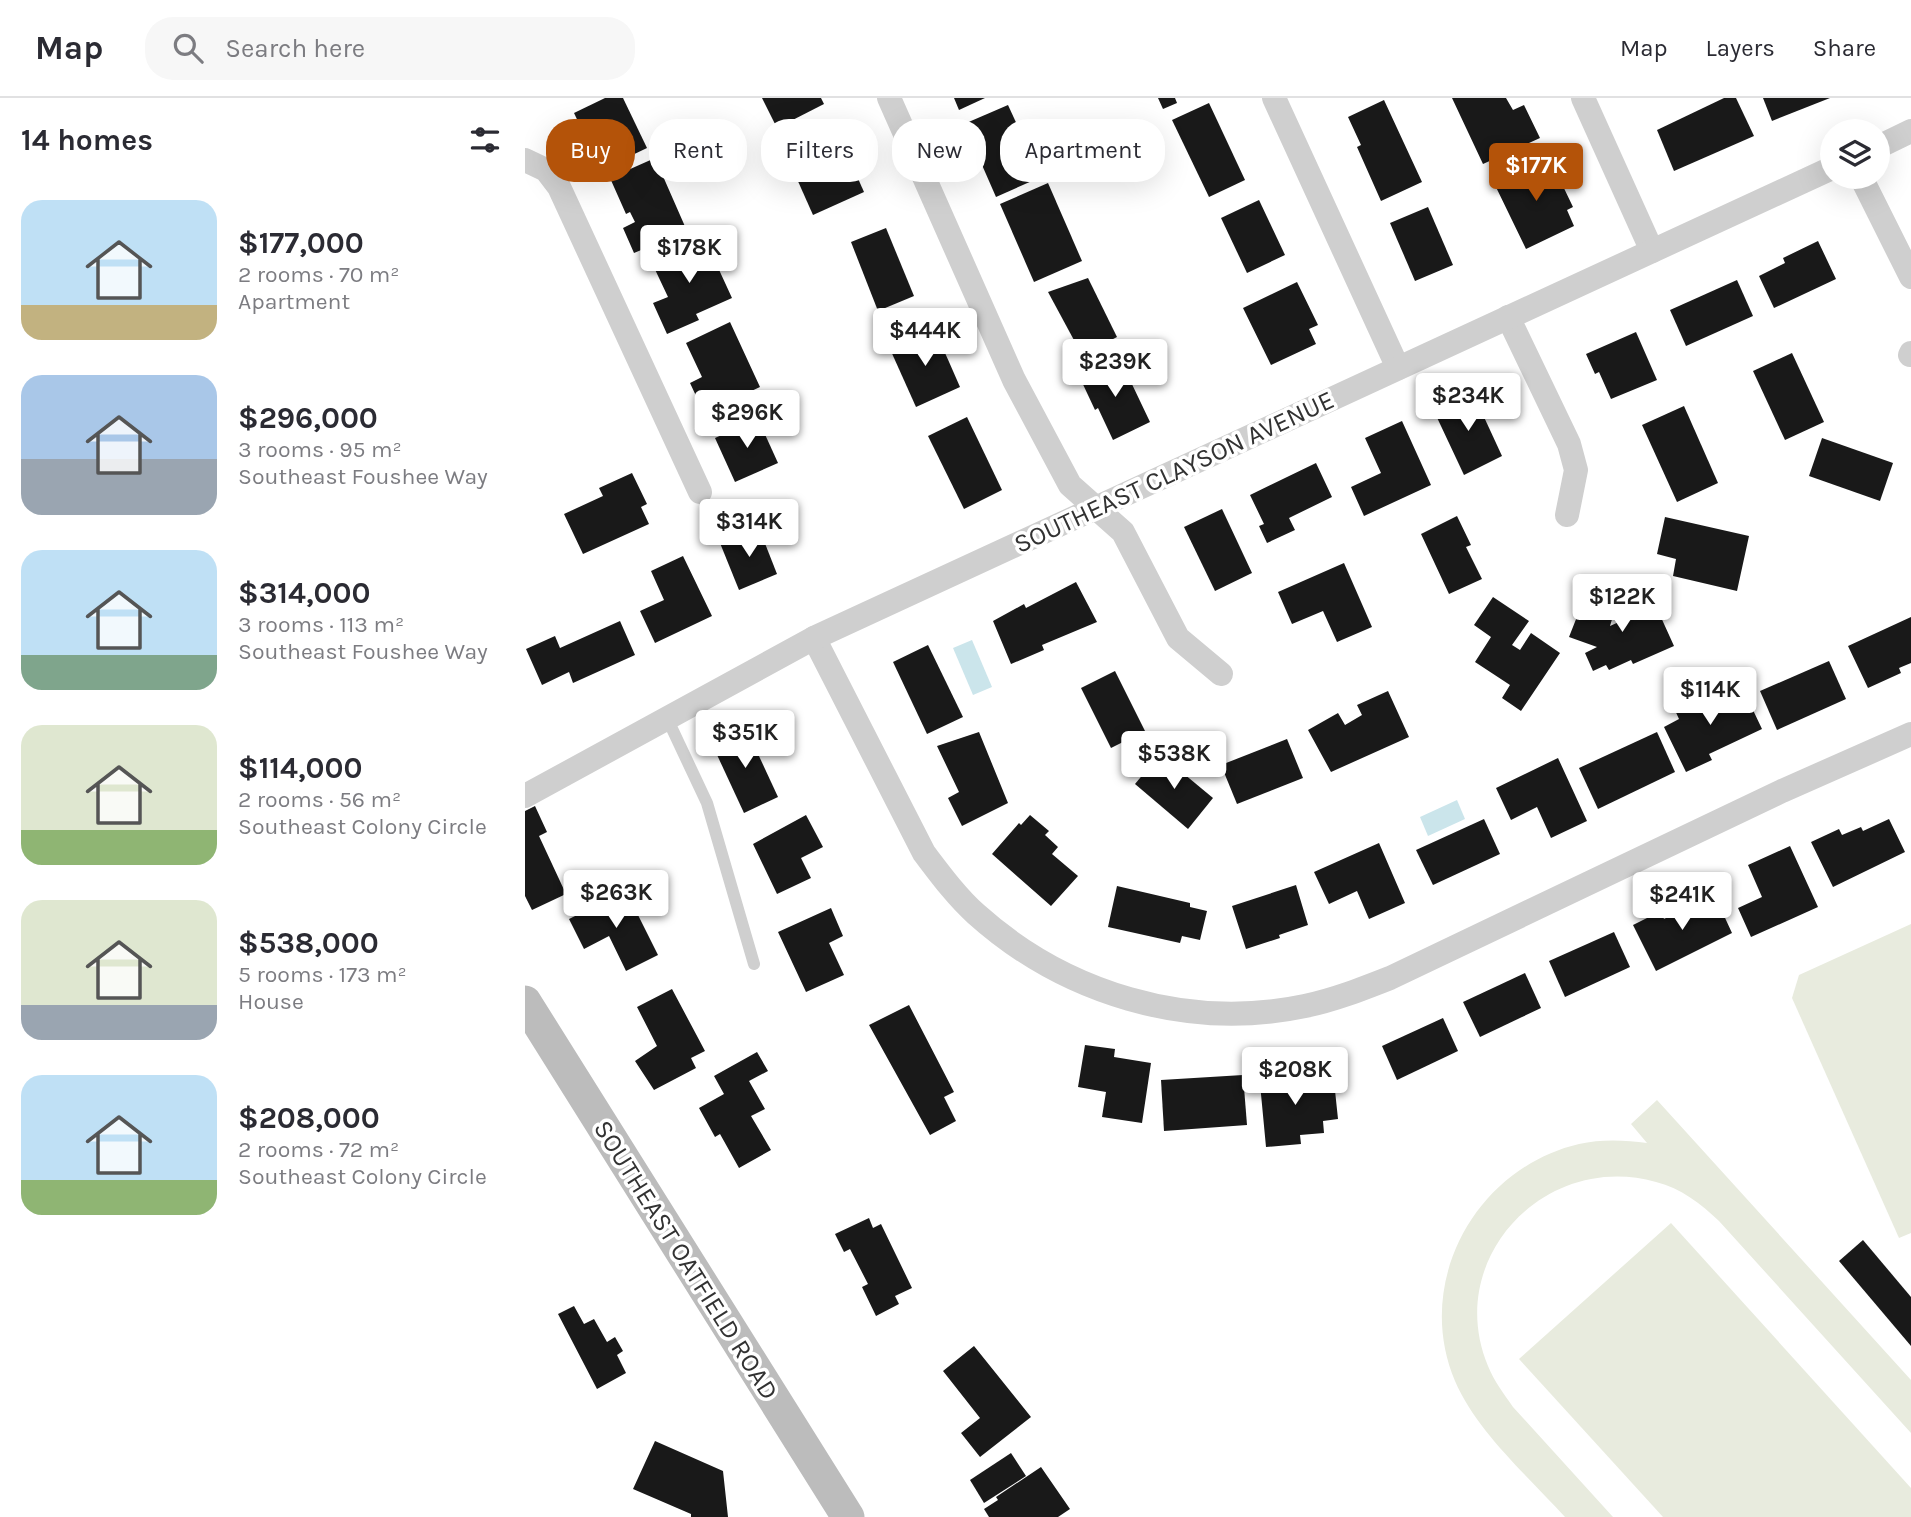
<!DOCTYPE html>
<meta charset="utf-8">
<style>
:root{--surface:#fff;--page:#f7f7f7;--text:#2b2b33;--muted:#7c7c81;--line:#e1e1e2;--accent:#b45309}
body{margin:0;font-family:Karla,sans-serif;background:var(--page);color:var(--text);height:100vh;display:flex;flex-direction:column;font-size:26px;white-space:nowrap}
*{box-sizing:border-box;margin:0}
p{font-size:23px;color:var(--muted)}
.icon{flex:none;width:38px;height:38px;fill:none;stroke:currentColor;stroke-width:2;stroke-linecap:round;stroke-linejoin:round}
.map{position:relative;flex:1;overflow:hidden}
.drawer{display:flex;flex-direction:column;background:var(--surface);width:525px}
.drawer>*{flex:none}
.guide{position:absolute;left:21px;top:21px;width:665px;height:63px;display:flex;gap:14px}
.fabs{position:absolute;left:1295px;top:21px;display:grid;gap:14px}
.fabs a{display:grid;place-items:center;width:70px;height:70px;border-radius:50%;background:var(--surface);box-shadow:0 7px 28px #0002;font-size:35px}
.price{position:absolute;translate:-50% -60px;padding:0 16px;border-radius:7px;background:#fff;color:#222;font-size:23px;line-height:46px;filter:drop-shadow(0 2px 4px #0008)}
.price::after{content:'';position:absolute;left:50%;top:42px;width:21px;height:16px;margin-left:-10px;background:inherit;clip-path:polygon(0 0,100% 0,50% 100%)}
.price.current{background:var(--accent);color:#fff}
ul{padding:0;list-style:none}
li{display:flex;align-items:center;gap:21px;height:175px;padding:0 21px}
li span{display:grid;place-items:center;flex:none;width:196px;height:140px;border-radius:21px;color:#555}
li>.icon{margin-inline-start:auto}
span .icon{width:84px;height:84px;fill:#fffc;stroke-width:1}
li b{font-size:30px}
h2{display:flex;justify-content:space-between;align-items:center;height:84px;padding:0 21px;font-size:30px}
.pill{padding:0 24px;border-radius:28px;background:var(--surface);box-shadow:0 7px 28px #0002;font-size:24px;line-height:63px}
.pill.current{background:var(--accent);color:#fff}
header{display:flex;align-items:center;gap:42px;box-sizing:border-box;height:98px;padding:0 35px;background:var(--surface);border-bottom:2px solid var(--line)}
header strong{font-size:33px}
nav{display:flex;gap:38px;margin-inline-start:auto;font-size:24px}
.search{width:490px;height:63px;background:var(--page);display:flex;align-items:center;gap:18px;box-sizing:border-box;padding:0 24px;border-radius:28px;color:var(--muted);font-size:26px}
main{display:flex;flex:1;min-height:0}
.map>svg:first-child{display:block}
.green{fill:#e8ebde}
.water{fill:#cbe5eb}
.building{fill:#191919}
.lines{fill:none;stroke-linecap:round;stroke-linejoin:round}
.lane{stroke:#cfcfcf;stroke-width:12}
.street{stroke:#cfcfcf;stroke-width:24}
.secondary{stroke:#bcbcbc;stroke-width:33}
.labels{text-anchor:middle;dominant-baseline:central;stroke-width:7;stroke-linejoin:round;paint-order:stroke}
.street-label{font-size:26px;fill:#323232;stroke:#fff}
</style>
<header>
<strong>Map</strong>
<div class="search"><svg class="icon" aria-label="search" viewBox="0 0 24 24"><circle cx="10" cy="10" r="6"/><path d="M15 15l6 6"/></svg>Search here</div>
<nav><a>Map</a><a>Layers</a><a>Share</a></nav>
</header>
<main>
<section class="drawer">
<h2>14 homes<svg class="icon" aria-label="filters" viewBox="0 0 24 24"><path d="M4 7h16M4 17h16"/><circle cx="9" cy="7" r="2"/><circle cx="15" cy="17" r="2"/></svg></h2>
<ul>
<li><span style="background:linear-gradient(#bfe0f5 75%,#c2b280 0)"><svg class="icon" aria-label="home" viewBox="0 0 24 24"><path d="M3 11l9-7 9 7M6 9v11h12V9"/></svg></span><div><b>$177,000</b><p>2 rooms · 70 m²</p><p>Apartment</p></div></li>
<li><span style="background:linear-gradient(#a9c7e8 60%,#9aa5b1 0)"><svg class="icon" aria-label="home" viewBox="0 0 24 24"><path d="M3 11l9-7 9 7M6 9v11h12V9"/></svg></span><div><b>$296,000</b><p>3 rooms · 95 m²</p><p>Southeast Foushee Way</p></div></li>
<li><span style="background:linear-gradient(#bfe0f5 75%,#7fa58c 0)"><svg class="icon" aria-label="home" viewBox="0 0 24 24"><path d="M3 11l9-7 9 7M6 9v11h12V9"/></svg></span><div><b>$314,000</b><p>3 rooms · 113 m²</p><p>Southeast Foushee Way</p></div></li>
<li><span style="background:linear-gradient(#dfe7d0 75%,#8fb573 0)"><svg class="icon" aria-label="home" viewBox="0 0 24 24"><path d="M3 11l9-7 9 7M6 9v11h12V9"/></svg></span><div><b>$114,000</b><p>2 rooms · 56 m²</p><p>Southeast Colony Circle</p></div></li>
<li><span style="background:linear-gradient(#dfe7d0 75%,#9aa5b1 0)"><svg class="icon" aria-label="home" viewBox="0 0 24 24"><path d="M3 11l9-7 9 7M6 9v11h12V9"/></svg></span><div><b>$538,000</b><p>5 rooms · 173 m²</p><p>House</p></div></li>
<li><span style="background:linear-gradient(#bfe0f5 75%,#8fb573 0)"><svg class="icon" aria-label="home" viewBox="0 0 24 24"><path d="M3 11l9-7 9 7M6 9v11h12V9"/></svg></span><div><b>$208,000</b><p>2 rooms · 72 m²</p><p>Southeast Colony Circle</p></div></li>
</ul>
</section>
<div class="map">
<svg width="1386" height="1419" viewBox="0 0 1386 1419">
<rect width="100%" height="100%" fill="#fff"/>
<g class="green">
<path d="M 1386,826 L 1386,1135 L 1374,1140 L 1267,900 L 1274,877 Z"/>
<path d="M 1132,1002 L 1386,1282 L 1386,1335 L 1194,1123 C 1176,1106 1156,1090 1131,1084 C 1021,1053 918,1160 963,1268 C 969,1283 979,1296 988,1309 L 1088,1419 L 1040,1419 C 1003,1378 952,1334 930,1283 C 888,1184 951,1070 1054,1046 C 1076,1041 1100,1042 1122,1045 L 1106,1026 Z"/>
<path d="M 1146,1125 L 1386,1390 L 1386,1419 L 1138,1419 L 994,1261 Z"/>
</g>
<g class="water">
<path d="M 447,542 L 467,589 L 448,597 L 428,550 Z"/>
<path d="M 932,702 L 940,721 L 903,738 L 895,719 Z"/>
</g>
<g class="building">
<path d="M 80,0 L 98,0 L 122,50 L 76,72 L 49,15 Z"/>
<path d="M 237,0 L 296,0 L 299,6 L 252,30 Z"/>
<path d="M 429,0 L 460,0 L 434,12 Z"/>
<path d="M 633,0 L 650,0 L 652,5 L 638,11 Z"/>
<path d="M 927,0 L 981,0 L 988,12 L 999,7 L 1015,40 L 958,66 Z"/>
<path d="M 1199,0 L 1211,0 L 1229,38 L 1149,73 L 1132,32 Z"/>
<path d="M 1238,0 L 1305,0 L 1247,23 Z"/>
<path d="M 859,2 L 897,84 L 856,103 L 832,49 L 836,47 L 823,19 Z"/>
<path d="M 684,5 L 720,82 L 684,99 L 647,22 Z"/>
<path d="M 483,7 L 516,79 L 471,99 L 439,26 Z"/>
<path d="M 311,31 L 339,94 L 288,117 L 260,54 Z"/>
<path d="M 1024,59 L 1048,109 L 1042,112 L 1049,128 L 1001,151 L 969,85 Z"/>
<path d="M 130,60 L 162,133 L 109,155 L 98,130 L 110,124 L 105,114 L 101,116 L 85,80 Z"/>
<path d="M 523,85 L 557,163 L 509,184 L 475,106 Z"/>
<path d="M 734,102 L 760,157 L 722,175 L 696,120 Z"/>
<path d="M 903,109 L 928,167 L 890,183 L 865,125 Z"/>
<path d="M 361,130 L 389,198 L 353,213 L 326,144 Z"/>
<path d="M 179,139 L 207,200 L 171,216 L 174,222 L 142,236 L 128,205 L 143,199 L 126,163 Z"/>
<path d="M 1293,143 L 1311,181 L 1249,210 L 1234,178 L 1260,165 L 1258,160 Z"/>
<path d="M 563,180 L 592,239 L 557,257 L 523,194 Z"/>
<path d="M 1212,182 L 1228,218 L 1161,248 L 1145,212 Z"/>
<path d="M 772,184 L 793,227 L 784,231 L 791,246 L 746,267 L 718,210 Z"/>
<path d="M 205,224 L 235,289 L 179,315 L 165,285 L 177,279 L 161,245 Z"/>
<path d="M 410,232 L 435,289 L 391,309 L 365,251 Z"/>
<path d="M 1111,234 L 1132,282 L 1086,301 L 1074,274 L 1070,276 L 1061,256 Z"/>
<path d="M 1267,255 L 1299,324 L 1260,342 L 1228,273 Z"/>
<path d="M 595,261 L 625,324 L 588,342 L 573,310 L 570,312 L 555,280 Z"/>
<path d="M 947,293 L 977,358 L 939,377 L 908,311 Z"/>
<path d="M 1159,308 L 1193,385 L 1152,404 L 1117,327 Z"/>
<path d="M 442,319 L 477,392 L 439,411 L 403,338 Z"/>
<path d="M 233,321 L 253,365 L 210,384 L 190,340 Z"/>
<path d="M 877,323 L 906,387 L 839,418 L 826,389 L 856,375 L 840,340 Z"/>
<path d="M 1297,340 L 1368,365 L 1355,403 L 1284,378 Z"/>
<path d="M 791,365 L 807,399 L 764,420 L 770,432 L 742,445 L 734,428 L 739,426 L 725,397 Z"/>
<path d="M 107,375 L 122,406 L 116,409 L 124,426 L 58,456 L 39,416 L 78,398 L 74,390 Z"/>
<path d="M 697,411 L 727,475 L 690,493 L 659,429 Z"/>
<path d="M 932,418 L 946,447 L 941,449 L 957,481 L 924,496 L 896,436 Z"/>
<path d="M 1140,419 L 1224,438 L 1212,493 L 1148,478 L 1151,461 L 1132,456 Z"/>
<path d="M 234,430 L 252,476 L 214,492 L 195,445 Z"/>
<path d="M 158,458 L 187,518 L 130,545 L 115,513 L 139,502 L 126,473 Z"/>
<path d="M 819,465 L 847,529 L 812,544 L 798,513 L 767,526 L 753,494 Z"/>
<path d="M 551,484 L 572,524 L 517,547 L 519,552 L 486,566 L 468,523 L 499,506 L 501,510 Z"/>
<path d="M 1125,495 L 1149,548 L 1108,566 L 1106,562 L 1084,572 L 1081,567 L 1068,573 L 1060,555 L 1072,549 L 1044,539 L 1057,506 L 1088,518 L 1085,528 L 1096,523 L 1091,511 Z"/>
<path d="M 968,499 L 1004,523 L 987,547 L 995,552 L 1006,535 L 1035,555 L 996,613 L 977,600 L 985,587 L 950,564 L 966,539 L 949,527 Z"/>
<path d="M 1386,519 L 1386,565 L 1374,570 L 1376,575 L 1343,590 L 1323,548 Z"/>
<path d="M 95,523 L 110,557 L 48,585 L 44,574 L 17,587 L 1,551 L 30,538 L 35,550 Z"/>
<path d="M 403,547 L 438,619 L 402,636 L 368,564 Z"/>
<path d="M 1304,563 L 1321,601 L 1252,632 L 1235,593 Z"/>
<path d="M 590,573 L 620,633 L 586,650 L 556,590 Z"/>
<path d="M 1218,591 L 1237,631 L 1184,656 L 1187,662 L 1161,674 L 1139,629 L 1154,621 L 1148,608 L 1179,593 L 1185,606 Z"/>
<path d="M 863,593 L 884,639 L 806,674 L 783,632 L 813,615 L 820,627 L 837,617 L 832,607 Z"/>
<path d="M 221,630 L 253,699 L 219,715 L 187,646 Z"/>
<path d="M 454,634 L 483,705 L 437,728 L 423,700 L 434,694 L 412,648 Z"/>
<path d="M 1132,634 L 1150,674 L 1073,711 L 1054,670 Z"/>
<path d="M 762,641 L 778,680 L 712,706 L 696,667 Z"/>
<path d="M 635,656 L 688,700 L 663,731 L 610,686 Z"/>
<path d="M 1033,660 L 1062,723 L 1026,740 L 1012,709 L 986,722 L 971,690 Z"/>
<path d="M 10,708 L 22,734 L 14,738 L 41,796 L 7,812 L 0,798 L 0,713 Z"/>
<path d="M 281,717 L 298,749 L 276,760 L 286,780 L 252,796 L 228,746 Z"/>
<path d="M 505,717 L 524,733 L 520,737 L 533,749 L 527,756 L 553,778 L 526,808 L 467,756 L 494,725 L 496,727 Z"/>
<path d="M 959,721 L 975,756 L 908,787 L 891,752 Z"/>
<path d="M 1364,721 L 1380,754 L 1308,789 L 1286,744 L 1314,731 L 1317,737 L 1336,729 L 1338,733 Z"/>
<path d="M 854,745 L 880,805 L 844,821 L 832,793 L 804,806 L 789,774 Z"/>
<path d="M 1265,748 L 1293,809 L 1226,839 L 1213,810 L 1237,799 L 1223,767 Z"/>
<path d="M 771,787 L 783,827 L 754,837 L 755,840 L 721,851 L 707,808 Z"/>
<path d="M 592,788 L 665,805 L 665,809 L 682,813 L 675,842 L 657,838 L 655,845 L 583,829 Z"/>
<path d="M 101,793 L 133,857 L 101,873 L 84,838 L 59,851 L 44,821 Z"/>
<path d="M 1189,796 L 1207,835 L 1131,873 L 1108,827 L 1136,813 L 1139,821 Z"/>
<path d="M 306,810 L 318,838 L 304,845 L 319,877 L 281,894 L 253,834 Z"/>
<path d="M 1089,834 L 1105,869 L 1040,899 L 1024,863 Z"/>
<path d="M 1000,875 L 1016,910 L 955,939 L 938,904 Z"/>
<path d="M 147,891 L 180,953 L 166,960 L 171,970 L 129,992 L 110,963 L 132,948 L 112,909 Z"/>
<path d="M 384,907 L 429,994 L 419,999 L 431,1023 L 405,1037 L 344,927 Z"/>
<path d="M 918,920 L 933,953 L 872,982 L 857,948 Z"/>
<path d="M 560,947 L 590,951 L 589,959 L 626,965 L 617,1025 L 577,1019 L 581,994 L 553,989 Z"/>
<path d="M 232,954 L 243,973 L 224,983 L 240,1011 L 226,1018 L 246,1052 L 214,1070 L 195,1036 L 190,1039 L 174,1010 L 199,996 L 189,978 Z"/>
<path d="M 770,971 L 771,986 L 809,983 L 813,1021 L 798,1023 L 799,1035 L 775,1037 L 776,1046 L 741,1049 L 734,975 Z"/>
<path d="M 718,977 L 722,1027 L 639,1033 L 636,982 Z"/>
<path d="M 344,1120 L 348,1130 L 356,1126 L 387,1190 L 370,1198 L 374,1206 L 351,1218 L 337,1189 L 343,1186 L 325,1151 L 319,1154 L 310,1136 Z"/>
<path d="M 1338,1142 L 1386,1199 L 1386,1248 L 1314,1163 Z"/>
<path d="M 49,1208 L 59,1226 L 69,1221 L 82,1244 L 90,1239 L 98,1253 L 92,1257 L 101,1275 L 72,1291 L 33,1216 Z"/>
<path d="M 449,1248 L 506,1319 L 455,1359 L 436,1335 L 455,1320 L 418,1273 Z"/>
<path d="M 130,1343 L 198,1373 L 203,1419 L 166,1419 L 166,1416 L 108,1391 Z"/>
<path d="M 486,1355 L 501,1378 L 459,1405 L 445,1382 Z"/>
<path d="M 516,1369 L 545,1411 L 533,1419 L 464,1419 L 459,1411 L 473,1402 L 471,1399 Z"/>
</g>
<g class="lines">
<path class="lane" d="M 142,620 L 182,705 L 229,866"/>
<g class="street">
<path d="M 364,0 L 489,282 L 545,387 L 598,434 L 653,540 L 696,576"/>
<path d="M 749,0 L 873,270"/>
<path d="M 1058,0 L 1127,153"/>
<path d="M 1353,49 L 1386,33"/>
<path d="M 0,62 L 21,72 L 34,89 L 175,394"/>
<path d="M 1336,79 L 1386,179"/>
<path d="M 983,219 L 1044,346 L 1051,372 L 1042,417"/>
<path d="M 1385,257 L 1386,255"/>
<path d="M 289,540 L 399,755 C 415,776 431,798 451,816 C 539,895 662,933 780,908 C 809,902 837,891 865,880 L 1257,693 L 1386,636"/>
<path d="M 0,698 L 289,540 L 1307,70"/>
</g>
<path class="secondary" d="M 0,904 L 323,1419"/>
</g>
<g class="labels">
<g class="street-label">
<text transform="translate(649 374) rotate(-25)">SOUTHEAST CLAYSON AVENUE</text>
<text transform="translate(161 1162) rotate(58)">SOUTHEAST OATFIELD ROAD</text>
</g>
</g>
</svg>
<div class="fabs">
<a><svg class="icon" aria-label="layers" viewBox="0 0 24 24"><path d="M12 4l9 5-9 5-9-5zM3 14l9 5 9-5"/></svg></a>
</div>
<b class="price current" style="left:1011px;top:105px">$177K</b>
<b class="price" style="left:164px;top:187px">$178K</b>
<b class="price" style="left:400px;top:270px">$444K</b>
<b class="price" style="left:590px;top:301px">$239K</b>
<b class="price" style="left:943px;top:335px">$234K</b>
<b class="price" style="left:222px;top:352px">$296K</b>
<b class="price" style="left:224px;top:461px">$314K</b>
<b class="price" style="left:1097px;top:536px">$122K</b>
<b class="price" style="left:1185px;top:629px">$114K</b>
<b class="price" style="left:220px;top:672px">$351K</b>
<b class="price" style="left:649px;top:693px">$538K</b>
<b class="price" style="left:91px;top:832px">$263K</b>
<b class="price" style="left:1157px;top:834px">$241K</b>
<b class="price" style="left:770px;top:1009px">$208K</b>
<div class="guide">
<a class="pill current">Buy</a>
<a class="pill">Rent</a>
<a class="pill">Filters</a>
<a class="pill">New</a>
<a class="pill">Apartment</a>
</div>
</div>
</main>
